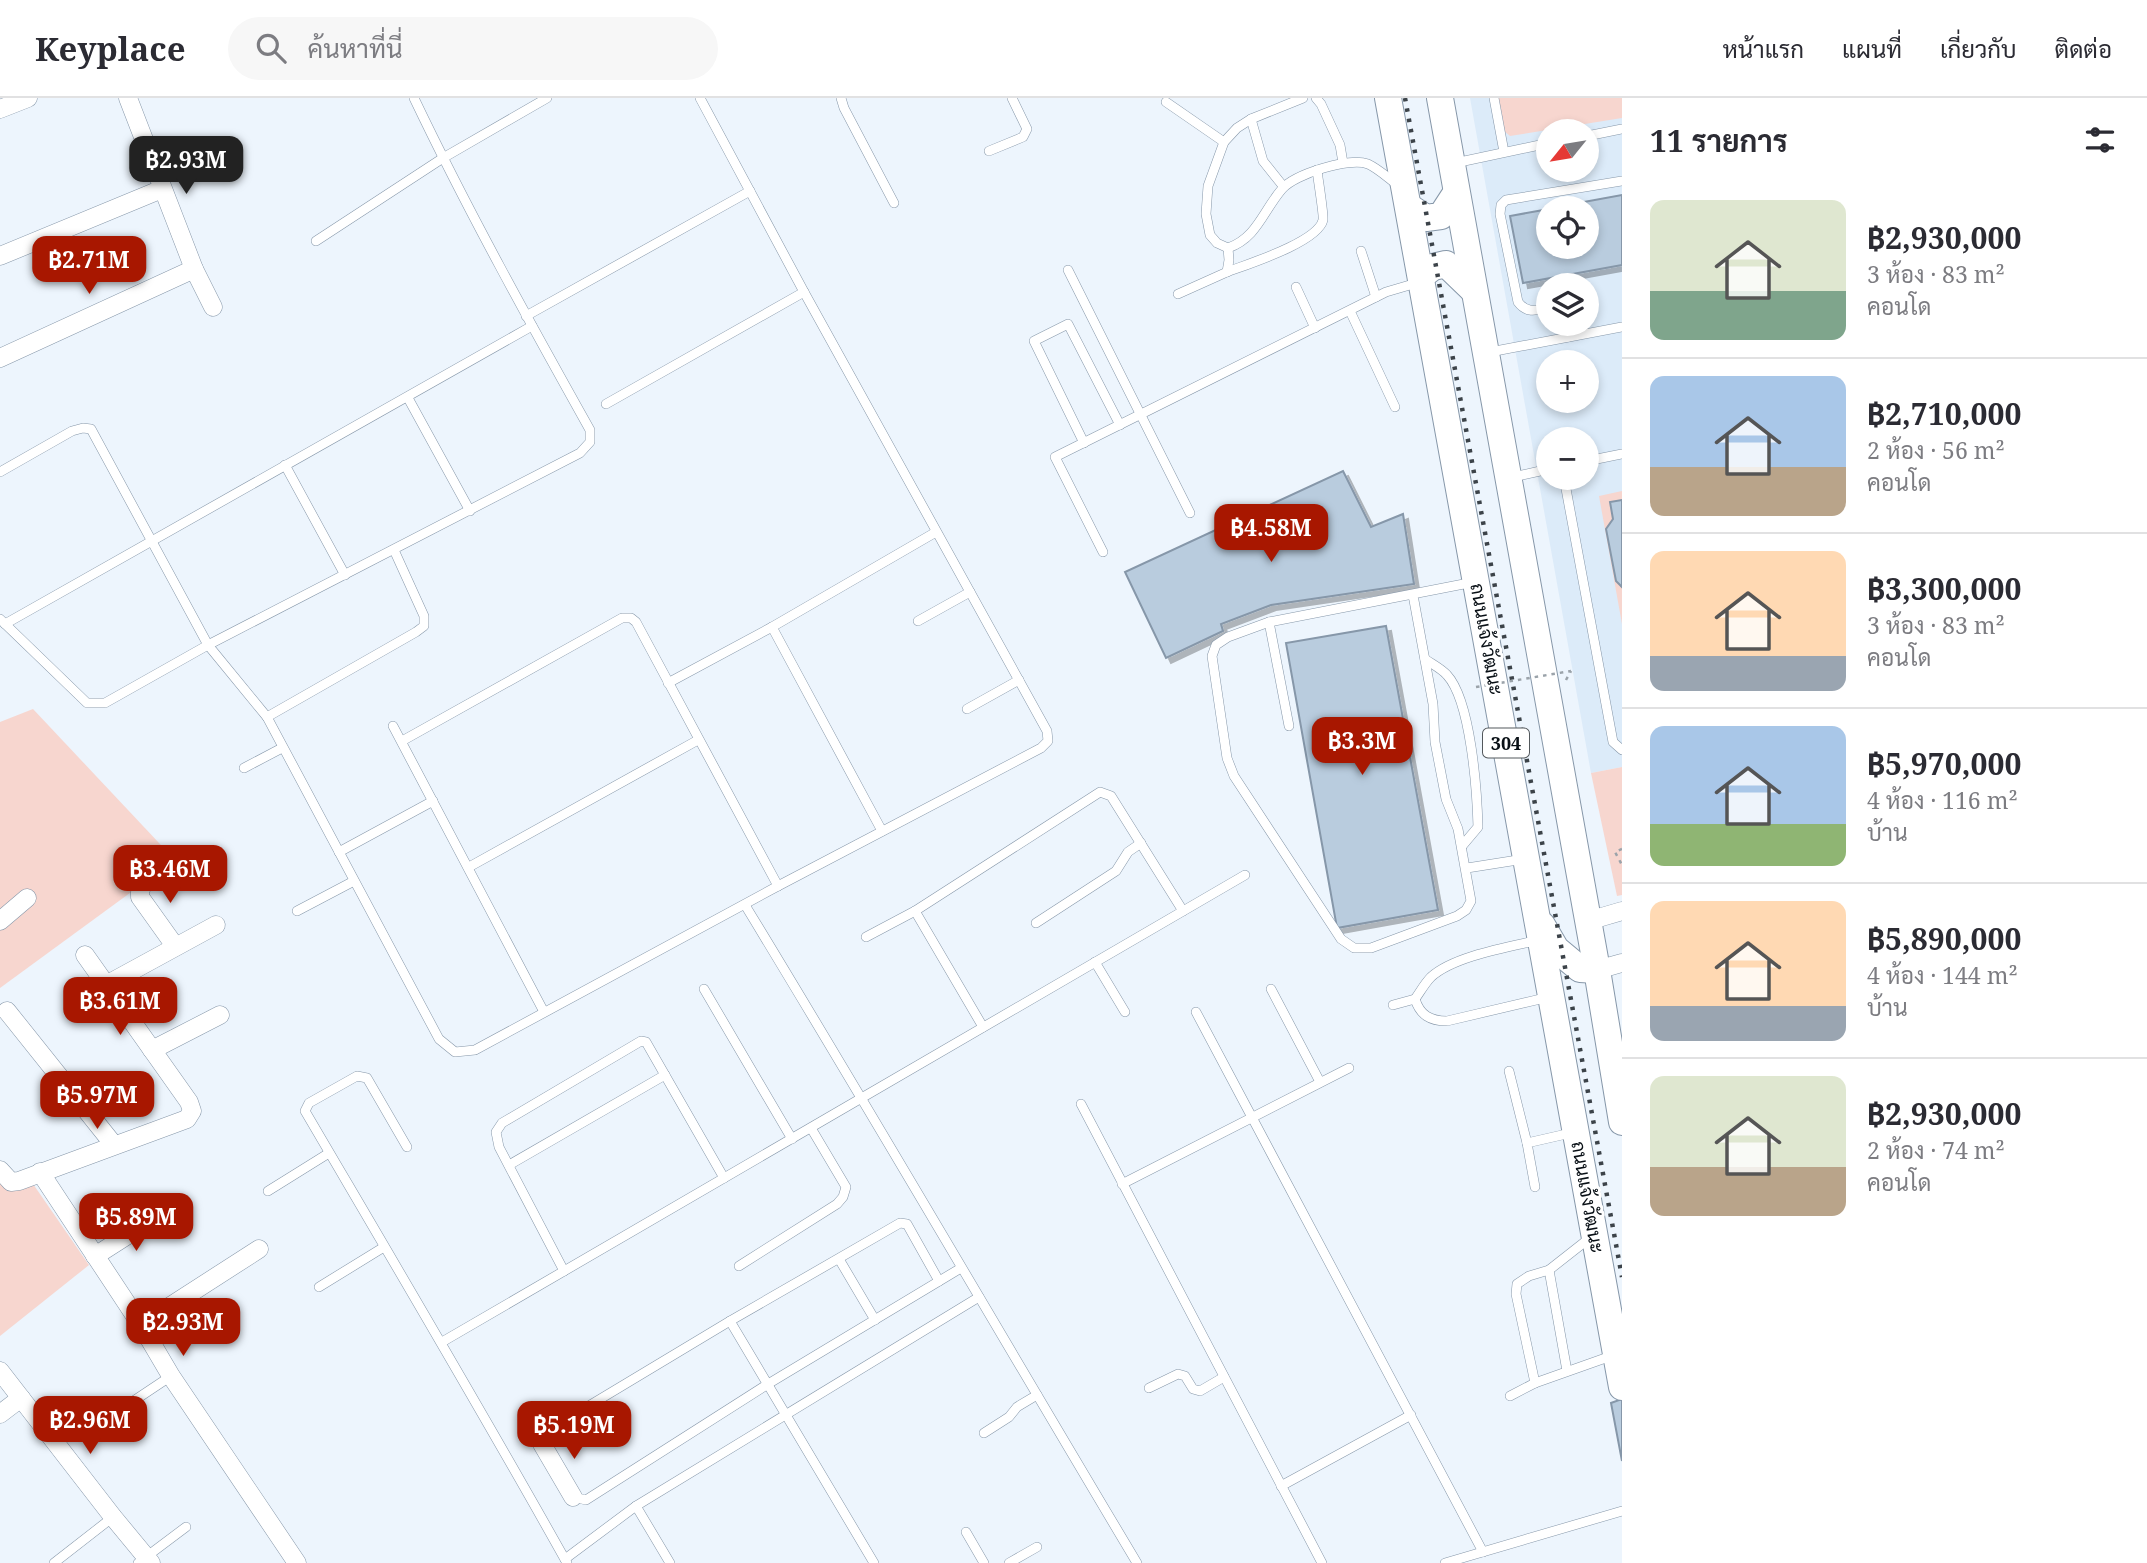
<!DOCTYPE html>
<html lang="th">
<meta charset="utf-8">
<style>
:root{--surface:#fff;--page:#f7f7f7;--text:#2b2b33;--muted:#7c7c81;--line:#e1e1e2;--accent:#a81700}
body{margin:0;font-family:"Noto Serif",Sarabun,serif;background:var(--page);color:var(--text);height:100vh;display:flex;flex-direction:column;font-size:26px;white-space:nowrap}
*{box-sizing:border-box;margin:0}
p{font-size:23px;color:var(--muted)}
.icon{flex:none;width:38px;height:38px;fill:none;stroke:currentColor;stroke-width:2;stroke-linecap:round;stroke-linejoin:round}
.map{position:relative;flex:1;overflow:hidden}
.drawer{display:flex;flex-direction:column;background:var(--surface);width:525px}
.drawer>*{flex:none}
.needle{width:46px;rotate:240deg}
.buttons{position:absolute;left:1536px;top:21px;display:grid;gap:14px}
.buttons a{display:grid;place-items:center;width:63px;height:63px;border-radius:50%;background:var(--surface);box-shadow:0 4px 10px #0003;font-size:35px}
.price{position:absolute;translate:-50% -60px;padding:0 16px;border-radius:14px;background:var(--accent);color:#fff;font-size:23px;line-height:46px;filter:drop-shadow(0 2px 4px #0008)}
.price::after{content:'';position:absolute;left:50%;top:42px;width:21px;height:16px;margin-left:-10px;background:inherit;clip-path:polygon(0 0,100% 0,50% 100%)}
.price.on{background:#222;color:#fff}
ul{padding:0;list-style:none}
li{display:flex;align-items:center;gap:21px;height:175px;padding:0 28px}
li+li{border-top:2px solid var(--line)}
li span{display:grid;place-items:center;flex:none;width:196px;height:140px;border-radius:14px;color:#555}
li>.icon{margin-inline-start:auto}
span .icon{width:84px;height:84px;fill:#fffc;stroke-width:1}
li b{font-size:30px}
h2{display:flex;justify-content:space-between;align-items:center;height:84px;padding:0 28px;font-size:30px}
header{display:flex;align-items:center;gap:42px;box-sizing:border-box;height:98px;padding:0 35px;background:var(--surface);border-bottom:2px solid var(--line)}
header strong{font-size:33px}
nav{display:flex;gap:38px;margin-inline-start:auto;font-size:24px}
.search{width:490px;height:63px;background:var(--page);display:flex;align-items:center;gap:18px;box-sizing:border-box;padding:0 24px;border-radius:38px;color:var(--muted);font-size:26px}
main{display:flex;flex:1;min-height:0}
.map>svg:first-child{display:block}
.built{fill:#dcebf9;fill-rule:evenodd}
.green{fill:#f7d6cf}
.building{fill:#b9ccde;stroke:#8697a9;stroke-width:2;filter:url(#shadow)}
.lines{fill:none;stroke-linecap:round;stroke-linejoin:round}
.service-casing{stroke:#8697a9;stroke-width:10}
.minor-casing{stroke:#8697a9;stroke-width:19}
.primary-casing{stroke:#8697a9;stroke-width:28}
.path{stroke:#9ba3aa;stroke-width:2.5;stroke-dasharray:3.5 5;stroke-linecap:butt}
.service{stroke:#fff;stroke-width:9}
.minor{stroke:#fff;stroke-width:18}
.primary{stroke:#fff;stroke-width:26}
.rail{stroke:#3c4349;stroke-width:4.5;stroke-dasharray:3.5 7;stroke-linecap:butt}
.path-bridge{stroke:#9ba3aa;stroke-width:2.5;stroke-dasharray:3.5 5;stroke-linecap:butt}
.labels{text-anchor:middle;dominant-baseline:central;stroke-width:6;stroke-linejoin:round;paint-order:stroke}
.shield{fill:#fff;stroke:#53585c;stroke-width:2}
.shield-label{font-size:18px;font-weight:bold;fill:#091016}
.street-label{font-size:19px;fill:#091016;stroke:#fff}
</style>
<header>
<strong>Keyplace</strong>
<div class="search"><svg class="icon" aria-label="search" viewBox="0 0 24 24"><circle cx="10" cy="10" r="6"/><path d="M15 15l6 6"/></svg>ค้นหาที่นี่</div>
<nav><a>หน้าแรก</a><a>แผนที่</a><a>เกี่ยวกับ</a><a>ติดต่อ</a></nav>
</header>
<main>
<div class="map">
<svg width="1622" height="1465" viewBox="0 0 1622 1465">
<defs>
<filter id="shadow"><feDropShadow dx="5" dy="5" stdDeviation="0" flood-color="#0004"/></filter>
</defs>
<rect width="100%" height="100%" fill="#edf5fd"/>
<path class="built" d="M 1470,0 L 1622,0 L 1622,669 L 1591,675 ZM 1549,33 L 1587,33 L 1587,72 L 1549,72 ZM 1549,110 L 1587,110 L 1587,149 L 1549,149 ZM 1549,187 L 1587,187 L 1587,226 L 1549,226 ZM 1549,264 L 1587,264 L 1587,303 L 1549,303 ZM 1549,341 L 1587,341 L 1587,380 L 1549,380 Z"/>
<g class="green">
<path d="M 1498,0 L 1622,0 L 1622,20 L 1510,38 L 1504,33 Z"/>
<path d="M 1622,393 L 1622,526 L 1599,398 Z"/>
<path d="M 33,611 L 175,762 L 0,890 L 0,624 Z"/>
<path d="M 1622,669 L 1622,797 L 1617,798 L 1591,675 Z"/>
<path d="M 0,1079 L 31,1083 L 89,1167 L 0,1238 Z"/>
</g>
<g class="building">
<path d="M 1622,97 L 1622,167 L 1523,185 L 1510,118 L 1549,111 L 1549,149 L 1587,149 L 1587,110 L 1551,110 Z"/>
<path d="M 1343,373 L 1371,429 L 1403,416 L 1414,486 L 1271,507 L 1221,526 L 1223,533 L 1166,560 L 1125,474 Z"/>
<path d="M 1622,402 L 1622,489 L 1616,483 L 1606,431 L 1613,421 L 1610,404 Z"/>
<path d="M 1386,528 L 1438,812 L 1337,830 L 1286,545 Z"/>
<path d="M 1622,1301 L 1622,1363 L 1611,1305 Z"/>
</g>
<g class="lines">
<defs>
<g id="service">
<path d="M 841,0 L 844,10 L 894,105"/>
<path d="M 1303,0 L 1251,21 L 1237,30 L 1224,44 L 1208,88 L 1206,116 L 1210,137 L 1217,145 L 1228,150 C 1257,140 1263,113 1282,91 C 1295,76 1349,59 1368,66 C 1379,71 1389,81 1399,88"/>
<path d="M 1316,0 L 1321,6 L 1340,47 L 1343,65"/>
<path d="M 1494,0 L 1504,54"/>
<path d="M 1166,4 L 1224,44"/>
<path d="M 1251,21 L 1263,63 L 1283,88"/>
<path d="M 1587,38 L 1622,31"/>
<path d="M 989,53 L 1023,39 L 1027,31 L 1012,0"/>
<path d="M 1455,65 L 1549,45"/>
<path d="M 316,143 L 443,60 L 547,0"/>
<path d="M 1361,153 L 1376,199"/>
<path d="M 1068,172 L 1190,415"/>
<path d="M 1227,174 C 1248,166 1318,144 1323,122 C 1324,117 1318,81 1317,72"/>
<path d="M 1296,189 L 1315,230"/>
<path d="M 1178,196 L 1227,174 L 1229,162 L 1228,150"/>
<path d="M 1549,210 C 1536,212 1527,216 1518,204 L 1500,116 L 1501,107 L 1506,102 L 1622,83"/>
<path d="M 1350,213 L 1395,309"/>
<path d="M 526,218 L 750,93"/>
<path d="M 1566,226 L 1568,239"/>
<path d="M 1490,254 L 1622,229"/>
<path d="M 408,300 L 470,413"/>
<path d="M 606,306 L 804,194"/>
<path d="M 1084,345 L 1034,243 L 1068,226 L 1120,327"/>
<path d="M 1587,363 L 1622,356"/>
<path d="M 285,367 L 345,477"/>
<path d="M 0,374 L 72,333 L 83,330 L 91,331 L 208,547 L 267,619"/>
<path d="M 1509,380 L 1549,371"/>
<path d="M 1564,380 L 1613,644 L 1622,652"/>
<path d="M 394,452 L 424,518 L 424,528 L 416,534 L 267,619 L 439,941 L 455,954 L 475,952 L 778,788 L 1041,650 L 1048,643 L 1047,633 L 804,194 L 700,0"/>
<path d="M 1103,454 L 1055,359 L 1386,194 L 1420,184"/>
<path d="M 1413,497 L 1433,606 L 1435,644 L 1446,701 L 1458,731 L 1471,803 L 1466,812 L 1457,818 L 1371,850 L 1354,850 L 1341,841 L 1234,678 L 1227,660 L 1212,558 L 1216,547 L 1228,539 L 1269,524 L 1474,484"/>
<path d="M 0,521 L 87,605 L 105,605 L 208,547 L 580,355 L 590,344 L 590,332 C 529,223 468,113 414,0"/>
<path d="M 918,523 L 970,494"/>
<path d="M 1269,524 L 1289,628"/>
<path d="M 5,526 L 532,228"/>
<path d="M 772,529 L 882,733"/>
<path d="M 1425,561 C 1432,566 1442,571 1447,577 C 1471,603 1477,693 1478,729 L 1462,748"/>
<path d="M 668,585 L 772,529 L 936,434"/>
<path d="M 967,611 L 1019,582"/>
<path d="M 393,628 L 544,914"/>
<path d="M 402,643 L 622,520 L 631,520 L 636,524 L 778,788"/>
<path d="M 244,670 L 282,650"/>
<path d="M 339,754 L 433,703"/>
<path d="M 469,769 L 698,642"/>
<path d="M 1467,770 L 1524,761"/>
<path d="M 745,807 C 878,1025 1006,1246 1137,1465"/>
<path d="M 297,813 L 354,783"/>
<path d="M 915,813 L 983,929"/>
<path d="M 1036,825 L 1116,773 L 1128,754 L 1141,745"/>
<path d="M 866,839 L 915,813 L 1100,694 L 1111,698 L 1183,813"/>
<path d="M 1095,864 L 1125,914"/>
<path d="M 704,891 L 792,1041"/>
<path d="M 1271,891 L 1320,984"/>
<path d="M 1415,901 C 1420,894 1425,885 1431,879 C 1454,858 1509,849 1539,842"/>
<path d="M 1393,907 L 1415,901 C 1420,917 1430,923 1447,923 L 1549,899"/>
<path d="M 1196,914 L 1483,1454"/>
<path d="M 1509,973 L 1527,1045"/>
<path d="M 1081,1006 L 1322,1465"/>
<path d="M 407,1049 L 367,980 L 357,978 L 309,1005 L 305,1013 C 393,1163 482,1313 567,1465"/>
<path d="M 509,1067 L 665,977"/>
<path d="M 1122,1086 L 1349,970"/>
<path d="M 1535,1089 L 1527,1045 L 1575,1034"/>
<path d="M 268,1093 L 329,1055"/>
<path d="M 839,1161 L 875,1222"/>
<path d="M 739,1168 L 837,1106 L 843,1099 L 846,1089 L 811,1030"/>
<path d="M 1549,1172 L 1567,1273"/>
<path d="M 564,1173 L 499,1049 L 496,1034 L 502,1025 L 641,943 L 646,944 L 724,1080"/>
<path d="M 319,1189 L 384,1149"/>
<path d="M 730,1223 L 874,1465"/>
<path d="M 442,1244 L 1245,777"/>
<path d="M 1535,1285 L 1516,1196 L 1517,1186 L 1529,1178 L 1549,1172 L 1591,1139"/>
<path d="M 1149,1290 L 1178,1276 L 1185,1278 L 1193,1291 L 1200,1293 L 1224,1279"/>
<path d="M 1510,1298 L 1535,1285 L 1614,1257"/>
<path d="M 87,1334 L 171,1278"/>
<path d="M 984,1335 L 1009,1319 L 1017,1309 L 1037,1297"/>
<path d="M 542,1346 L 542,1336 L 730,1223 L 900,1125 L 907,1126 L 939,1183"/>
<path d="M 1281,1388 L 1411,1317"/>
<path d="M 573,1399 L 586,1402 L 768,1286 L 961,1170"/>
<path d="M 636,1408 L 670,1465"/>
<path d="M 966,1434 L 984,1465"/>
<path d="M 565,1461 L 636,1408 L 979,1199"/>
<path d="M 54,1465 L 113,1419"/>
<path d="M 138,1465 L 186,1429"/>
<path d="M 1009,1465 L 1037,1449"/>
<path d="M 1445,1465 L 1622,1413"/>
</g>
<g id="minor">
<path d="M 128,0 L 194,171 L 213,209"/>
<path d="M 0,11 L 28,0"/>
<path d="M 0,158 L 162,91"/>
<path d="M 0,260 L 194,171"/>
<path d="M 168,768 C 157,776 138,783 140,799 L 175,848"/>
<path d="M 0,823 L 27,800"/>
<path d="M 1588,823 L 1622,813"/>
<path d="M 1597,872 L 1622,865"/>
<path d="M 106,887 L 216,827"/>
<path d="M 7,913 L 114,1047"/>
<path d="M 152,952 L 220,917"/>
<path d="M 0,1072 L 11,1084 L 19,1083 L 187,1021 L 192,1013 L 189,1004 L 85,857"/>
<path d="M 40,1074 L 141,1227 L 171,1278 L 297,1465"/>
<path d="M 95,1158 L 156,1119"/>
<path d="M 141,1227 L 259,1151"/>
<path d="M 0,1273 L 113,1419 L 151,1465"/>
<path d="M 0,1316 L 21,1300"/>
<path d="M 542,1346 L 573,1399"/>
</g>
<g id="primary">
<path d="M 1388,0 L 1622,1289"/>
<path d="M 1440,0 L 1597,872 L 1622,1024"/>
<path d="M 1409,109 L 1426,120 L 1441,118 L 1456,95"/>
<path d="M 1421,178 L 1433,169 L 1446,166 L 1473,192"/>
<path d="M 1542,827 L 1556,851 L 1580,871 L 1597,872"/>
</g>
</defs>
<use href="#service" class="service-casing"/>
<use href="#minor" class="minor-casing"/>
<use href="#primary" class="primary-casing"/>
<g class="path">
<path d="M 1566,582 L 1571,573"/>
<path d="M 1622,751 L 1615,754 L 1622,767"/>
</g>
<use href="#service" class="service"/>
<use href="#minor" class="minor"/>
<use href="#primary" class="primary"/>
<path class="rail" d="M 1405,0 L 1622,1179"/>
<path class="path-bridge" d="M 1476,589 L 1571,573"/>
</g>
<g class="labels">
<rect class="shield" x="1483" y="630.5" width="46" height="29" rx="5"/>
<g class="shield-label">
<text x="1506" y="645">304</text>
</g>
<g class="street-label">
<text transform="translate(1487 541) rotate(80)">ถนนแจ้งวัฒนะ</text>
<text transform="translate(1588 1099) rotate(80)">ถนนแจ้งวัฒนะ</text>
</g>
</g>
</svg>
<div class="buttons">
<a><svg class="needle" viewBox="-14 -14 28 28"><path d="M0-13l5 13h-10z" fill="#e53935"/><path d="M0 13l5-13h-10z" fill="#7c7c81"/></svg></a>
<a><svg class="icon" aria-label="locate" viewBox="0 0 24 24"><circle cx="12" cy="12" r="6"/><path d="M12 2v4M12 18v4M2 12h4M18 12h4"/></svg></a>
<a><svg class="icon" aria-label="layers" viewBox="0 0 24 24"><path d="M12 4l9 5-9 5-9-5zM3 14l9 5 9-5"/></svg></a>
<a>+</a>
<a>−</a>
</div>
<b class="price on" style="left:186px;top:98px">฿2.93M</b>
<b class="price" style="left:89px;top:198px">฿2.71M</b>
<b class="price" style="left:1271px;top:466px">฿4.58M</b>
<b class="price" style="left:1362px;top:679px">฿3.3M</b>
<b class="price" style="left:170px;top:807px">฿3.46M</b>
<b class="price" style="left:120px;top:939px">฿3.61M</b>
<b class="price" style="left:97px;top:1033px">฿5.97M</b>
<b class="price" style="left:136px;top:1155px">฿5.89M</b>
<b class="price" style="left:183px;top:1260px">฿2.93M</b>
<b class="price" style="left:90px;top:1358px">฿2.96M</b>
<b class="price" style="left:574px;top:1363px">฿5.19M</b>
</div>
<section class="drawer">
<h2>11 รายการ<svg class="icon" aria-label="filters" viewBox="0 0 24 24"><path d="M4 7h16M4 17h16"/><circle cx="9" cy="7" r="2"/><circle cx="15" cy="17" r="2"/></svg></h2>
<ul>
<li><span style="background:linear-gradient(#dfe7d0 65%,#7fa58c 0)"><svg class="icon" aria-label="home" viewBox="0 0 24 24"><path d="M3 11l9-7 9 7M6 9v11h12V9"/></svg></span><div><b>฿2,930,000</b><p>3 ห้อง · 83 m²</p><p>คอนโด</p></div></li>
<li><span style="background:linear-gradient(#a9c7e8 65%,#b9a48a 0)"><svg class="icon" aria-label="home" viewBox="0 0 24 24"><path d="M3 11l9-7 9 7M6 9v11h12V9"/></svg></span><div><b>฿2,710,000</b><p>2 ห้อง · 56 m²</p><p>คอนโด</p></div></li>
<li><span style="background:linear-gradient(#ffd9b3 75%,#9aa5b1 0)"><svg class="icon" aria-label="home" viewBox="0 0 24 24"><path d="M3 11l9-7 9 7M6 9v11h12V9"/></svg></span><div><b>฿3,300,000</b><p>3 ห้อง · 83 m²</p><p>คอนโด</p></div></li>
<li><span style="background:linear-gradient(#a9c7e8 70%,#8fb573 0)"><svg class="icon" aria-label="home" viewBox="0 0 24 24"><path d="M3 11l9-7 9 7M6 9v11h12V9"/></svg></span><div><b>฿5,970,000</b><p>4 ห้อง · 116 m²</p><p>บ้าน</p></div></li>
<li><span style="background:linear-gradient(#ffd9b3 75%,#9aa5b1 0)"><svg class="icon" aria-label="home" viewBox="0 0 24 24"><path d="M3 11l9-7 9 7M6 9v11h12V9"/></svg></span><div><b>฿5,890,000</b><p>4 ห้อง · 144 m²</p><p>บ้าน</p></div></li>
<li><span style="background:linear-gradient(#dfe7d0 65%,#b9a48a 0)"><svg class="icon" aria-label="home" viewBox="0 0 24 24"><path d="M3 11l9-7 9 7M6 9v11h12V9"/></svg></span><div><b>฿2,930,000</b><p>2 ห้อง · 74 m²</p><p>คอนโด</p></div></li>
</ul>
</section>
</main>
